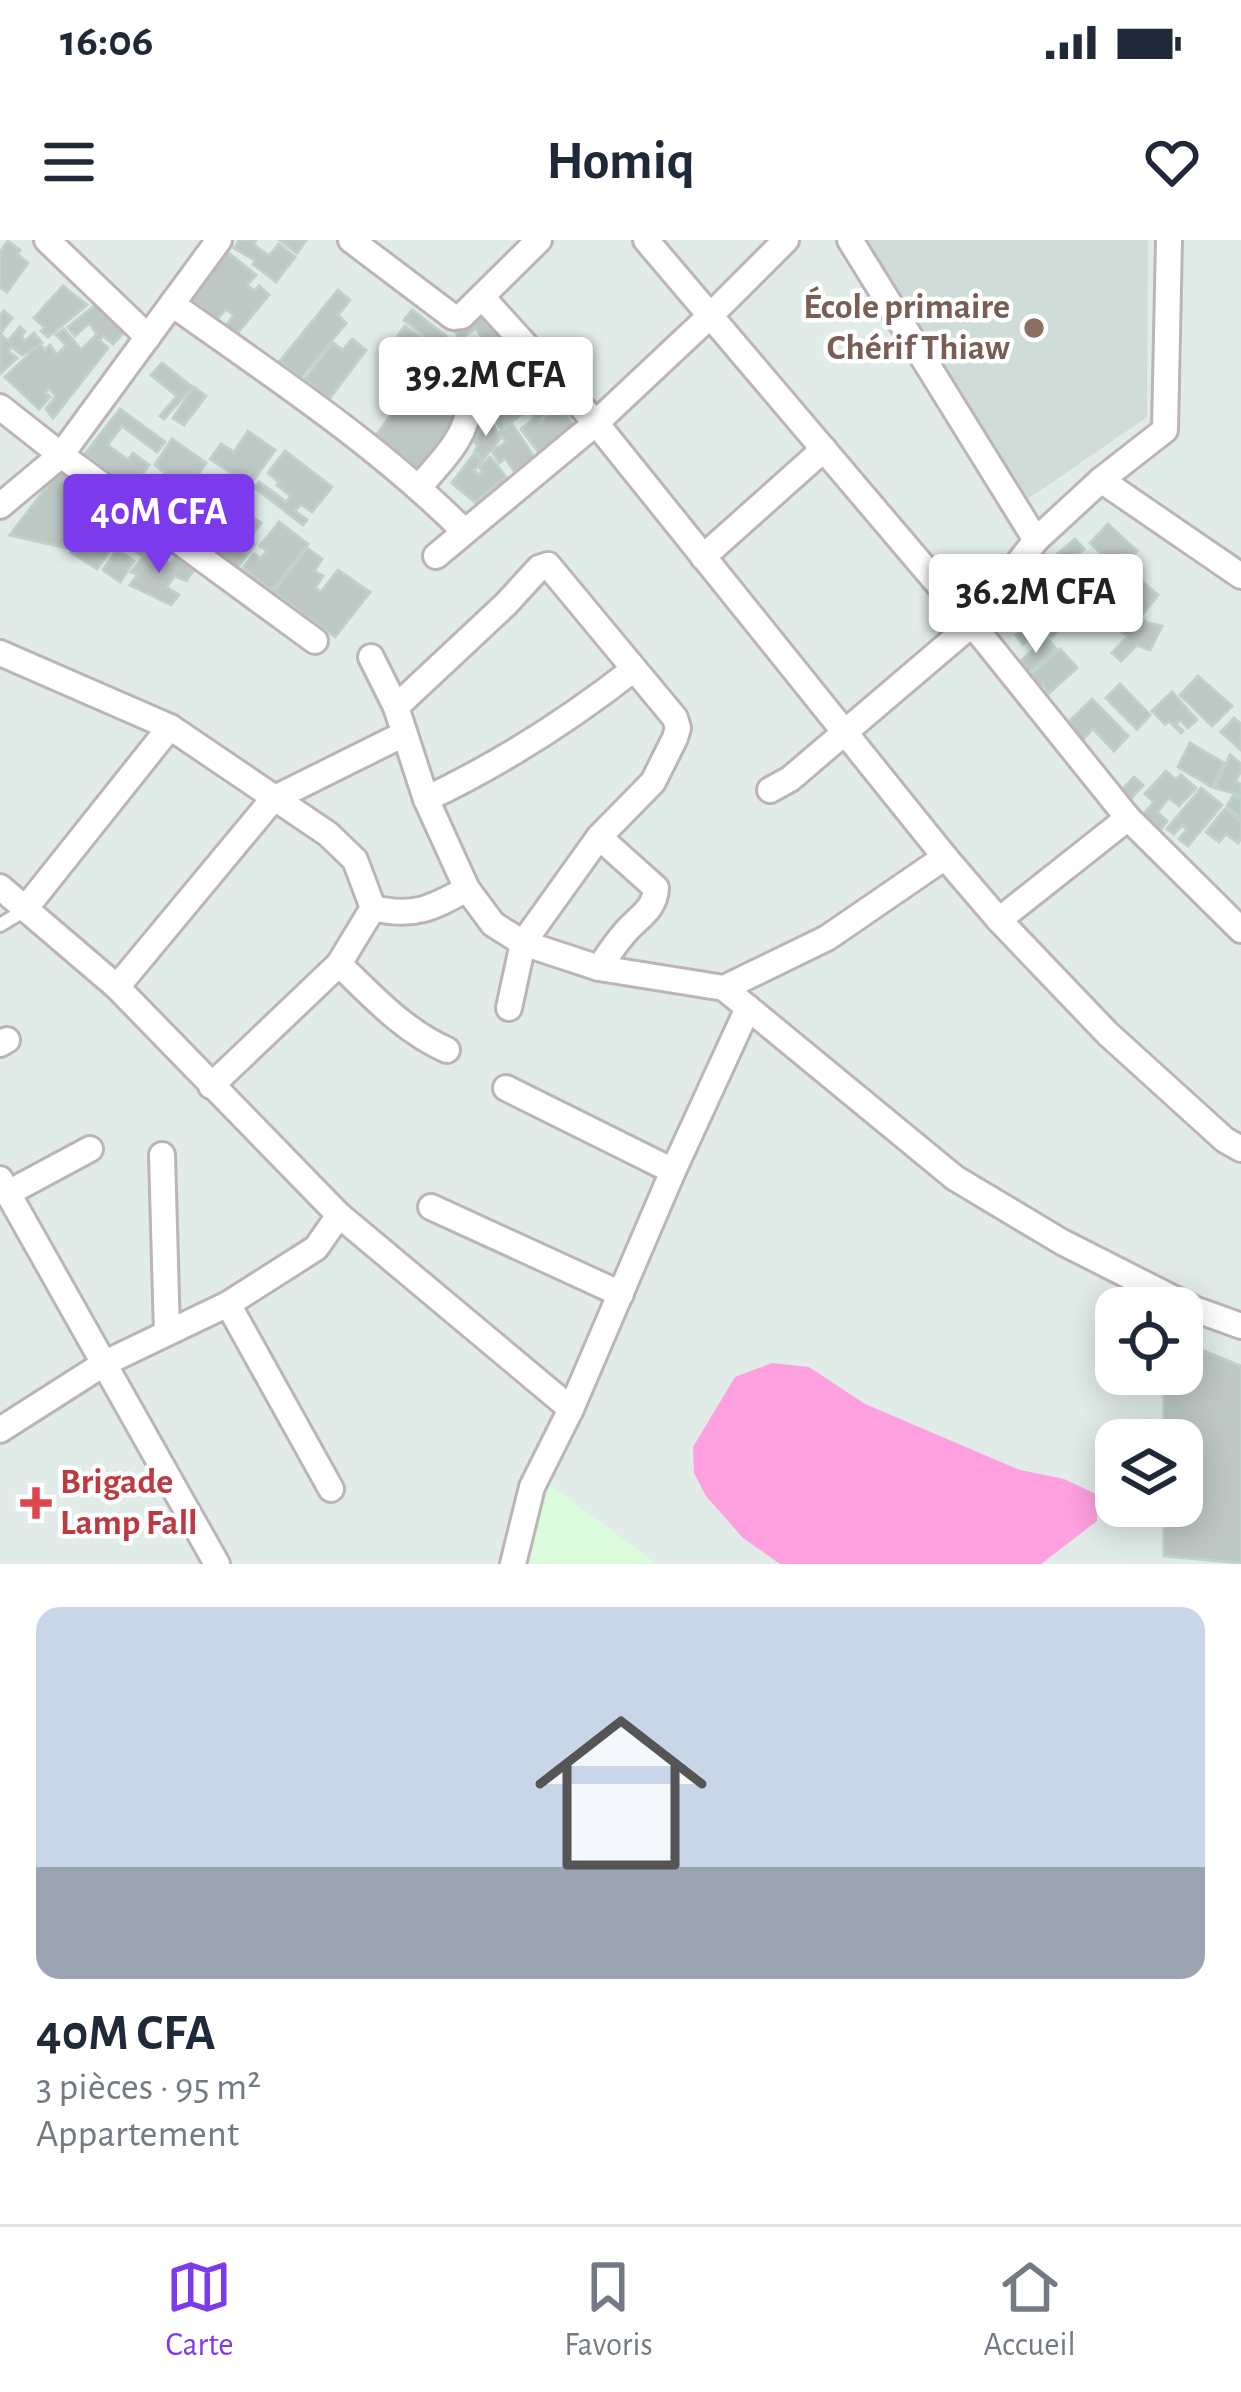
<!DOCTYPE html>
<html lang="fr">
<meta charset="utf-8">
<style>
:root{--surface:#fff;--page:#f2f2f3;--text:#1f2937;--muted:#747a83;--line:#e0e1e3;--accent:#7c3aed}
body{margin:0;font-family:"Alegreya Sans",sans-serif;background:var(--page);color:var(--text);height:100vh;display:flex;flex-direction:column;font-size:45px;white-space:nowrap}
*{box-sizing:border-box;margin:0}
p{font-size:39px;color:var(--muted)}
.icon{flex:none;width:66px;height:66px;fill:none;stroke:currentColor;stroke-width:2;stroke-linecap:round;stroke-linejoin:round}
.map{position:relative;height:1324px;overflow:hidden}
.panel{display:flex;flex-direction:column;background:var(--surface);flex:1}
.panel>*{flex:none}
.fabs{position:absolute;left:1095px;top:1047px;display:grid;gap:24px}
.fabs a{display:grid;place-items:center;width:108px;height:108px;border-radius:24px;background:var(--surface);box-shadow:0 6px 30px #0003;font-size:60px}
.price{position:absolute;translate:-50% -102px;padding:0 27px;border-radius:12px;background:#fff;color:#222;font-size:39px;line-height:78px;filter:drop-shadow(0 3px 6px #0008)}
.price::after{content:'';position:absolute;left:50%;top:72px;width:36px;height:27px;margin-left:-18px;background:inherit;clip-path:polygon(0 0,100% 0,50% 100%)}
.price.active{background:var(--accent);color:#fff}
ul{padding:0;list-style:none}
li{display:grid;align-content:center;gap:24px;height:636px;padding:0 36px}
li span{display:grid;place-items:center;height:372px;border-radius:24px;color:#555}
li>.icon{margin-inline-start:auto}
span .icon{width:216px;height:216px;fill:#fffc;stroke-width:1}
li b{font-size:51px}
.status{display:flex;justify-content:space-between;align-items:center;height:84px;padding:0 60px;background:var(--surface);direction:ltr}
.status svg{height:33px;fill:currentColor}
header{display:flex;justify-content:space-between;align-items:center;height:156px;padding:0 36px;background:var(--surface);font-size:54px;font-weight:700}
.dock{display:flex;justify-content:space-around;align-items:center;height:168px;border-top:3px solid var(--line);background:var(--surface);font-size:33px;color:var(--muted)}
.dock a{display:grid;justify-items:center;gap:6px}
.dock .active{color:var(--accent)}
.map>svg:first-child{display:block}
.education{fill:#cfdcd7}
.medical{fill:#dcfadc}
.water{fill:#fe9fdf}
.building{fill:#bdc7c3;stroke:#bfd1c9;stroke-width:3}
.lines{fill:none;stroke-linecap:round;stroke-linejoin:round}
.lane-casing{stroke:#bcb4b8;stroke-width:18}
.street-casing{stroke:#bcb4b8;stroke-width:30}
.lane{stroke:#fff;stroke-width:12}
.street{stroke:#fff;stroke-width:24}
.education-dot{fill:#8d6e63;stroke:#fff;stroke-width:4.5}
.health-dot{fill:#e0444e;stroke:#fff;stroke-width:4.5}
.labels{text-anchor:middle;dominant-baseline:central;stroke-width:9;stroke-linejoin:round;paint-order:stroke}
.education-label{font-size:36px;font-weight:bold;fill:#785e54;stroke:#fff;text-anchor:end}
.health-label{font-size:36px;font-weight:bold;fill:#be3a42;stroke:#fff;text-anchor:start}
</style>
<div class="status"><b>16:06</b><svg viewBox="0 0 49 12"><path d="M0 12V9h3v3zM5 12V6h3v6zM10 12V3h3v9zM15 12V0h3v12zM26 1h20v11H26zM47 4h2v5h-2z"/></svg></div>
<header><svg class="icon" aria-label="menu" viewBox="0 0 24 24"><path d="M4 6h16M4 12h16M4 18h16"/></svg>Homiq<svg class="icon" aria-label="heart" viewBox="0 0 24 24"><path d="M12 20l-8-8c-3-5 5-10 8-4 3-6 11-1 8 4z"/></svg></header>
<div class="map">
<svg width="1241" height="1324" viewBox="0 0 1241 1324">
<rect width="100%" height="100%" fill="#e1ece9"/>
<path class="education" d="M 866,0 L 1148,0 L 1147,177 L 1028,259 Z"/>
<path class="medical" d="M 545,1241 L 657,1324 L 526,1324 Z"/>
<path class="water" d="M 772,1123 L 809,1127 L 865,1164 L 1020,1230 L 1064,1239 L 1096,1254 L 1097,1281 L 1041,1324 L 780,1324 L 743,1298 L 706,1256 L 694,1233 L 693,1207 L 735,1137 Z"/>
<g class="building">
<path d="M 240,0 L 256,0 L 253,4 L 269,16 L 279,4 L 295,17 L 276,42 L 253,24 L 256,21 L 234,8 Z"/>
<path d="M 280,0 L 306,0 L 297,13 Z"/>
<path d="M 8,1 L 20,10 L 17,14 L 28,23 L 7,52 L 0,47 L 0,12 Z"/>
<path d="M 226,11 L 256,35 L 247,45 L 254,51 L 259,46 L 269,55 L 235,96 L 225,87 L 234,75 L 226,69 L 217,79 L 188,57 Z"/>
<path d="M 63,46 L 87,65 L 48,97 L 41,91 L 45,88 L 34,78 Z"/>
<path d="M 338,50 L 350,60 L 338,75 L 346,83 L 301,138 L 280,121 Z"/>
<path d="M 99,62 L 128,88 L 113,104 L 103,96 L 99,100 L 108,108 L 53,178 L 46,169 L 56,156 L 48,148 L 45,153 L 50,157 L 39,169 L 5,137 L 40,104 L 45,110 L 50,105 L 57,115 L 66,105 L 56,95 L 64,89 L 81,110 L 97,94 L 89,83 L 75,96 L 68,87 Z"/>
<path d="M 412,70 L 446,96 L 438,106 L 404,80 Z"/>
<path d="M 4,71 L 12,78 L 0,94 L 8,101 L 20,87 L 25,92 L 21,96 L 25,101 L 34,93 L 42,103 L 22,115 L 12,107 L 8,111 L 17,118 L 0,134 L 0,76 Z"/>
<path d="M 481,71 L 502,96 L 491,103 L 494,107 L 506,101 L 513,111 L 495,118 L 476,88 L 460,99 L 455,91 Z"/>
<path d="M 405,86 L 430,104 L 406,137 L 381,119 Z"/>
<path d="M 352,99 L 366,110 L 330,158 L 305,139 L 333,103 L 343,110 Z"/>
<path d="M 469,100 L 481,127 L 514,113 L 524,132 L 482,153 L 460,105 Z"/>
<path d="M 162,123 L 192,147 L 164,179 L 160,176 L 177,156 L 151,135 Z"/>
<path d="M 533,130 L 551,153 L 501,189 L 482,156 L 489,153 L 495,166 L 500,161 L 495,153 Z"/>
<path d="M 412,146 L 456,179 L 419,229 L 375,197 Z"/>
<path d="M 194,147 L 206,156 L 184,185 L 173,178 Z"/>
<path d="M 551,156 L 555,161 L 545,169 L 547,172 L 538,179 L 541,182 L 555,171 L 553,168 L 558,165 L 575,188 L 540,214 L 521,189 L 535,178 L 531,172 Z"/>
<path d="M 120,169 L 165,202 L 157,212 L 122,186 L 107,205 L 128,220 L 133,213 L 149,225 L 131,249 L 85,214 Z"/>
<path d="M 490,177 L 500,199 L 483,219 L 475,211 L 478,206 L 473,200 Z"/>
<path d="M 512,184 L 535,218 L 515,232 L 505,218 L 499,223 L 492,211 L 506,202 L 499,193 Z"/>
<path d="M 248,191 L 275,210 L 250,245 L 210,219 L 221,204 L 234,212 Z"/>
<path d="M 172,199 L 206,223 L 172,273 L 152,259 L 169,236 L 155,225 Z"/>
<path d="M 285,211 L 332,247 L 312,272 L 301,264 L 295,271 L 307,280 L 303,285 L 254,247 L 259,242 L 286,262 L 291,256 L 277,245 L 279,242 L 268,233 Z"/>
<path d="M 474,214 L 482,222 L 474,230 L 479,235 L 483,232 L 480,228 L 490,217 L 506,237 L 475,262 L 452,243 Z"/>
<path d="M 62,227 L 98,256 L 66,308 L 10,295 Z"/>
<path d="M 106,263 L 129,278 L 121,288 L 136,298 L 141,290 L 153,298 L 141,315 L 125,304 L 119,311 L 134,321 L 120,342 L 103,330 L 123,301 L 119,298 L 97,329 L 71,312 Z"/>
<path d="M 243,270 L 261,283 L 249,299 L 255,304 L 237,328 L 213,310 Z"/>
<path d="M 279,282 L 308,304 L 272,350 L 243,328 L 254,314 L 261,318 L 267,311 L 260,306 Z"/>
<path d="M 1108,284 L 1137,311 L 1119,330 L 1090,303 Z"/>
<path d="M 1075,299 L 1084,309 L 1060,329 L 1052,319 Z"/>
<path d="M 307,308 L 322,319 L 314,331 L 323,336 L 315,348 L 321,352 L 338,330 L 370,352 L 335,397 L 274,352 Z"/>
<path d="M 150,309 L 170,324 L 176,318 L 195,329 L 186,341 L 175,336 L 166,347 L 179,355 L 171,365 L 130,345 L 138,335 L 131,332 Z"/>
<path d="M 1044,314 L 1057,333 L 1042,345 L 1028,325 Z"/>
<path d="M 1133,334 L 1158,355 L 1141,376 L 1116,354 Z"/>
<path d="M 1106,355 L 1148,383 L 1162,386 L 1150,410 L 1137,405 L 1121,421 L 1112,413 L 1128,396 L 1093,369 Z"/>
<path d="M 1049,366 L 1057,375 L 1023,404 L 1016,395 Z"/>
<path d="M 1055,380 L 1062,387 L 1051,397 L 1044,390 Z"/>
<path d="M 1047,398 L 1056,409 L 1026,435 L 1017,424 Z"/>
<path d="M 1060,409 L 1077,428 L 1049,453 L 1043,445 L 1038,449 L 1028,438 Z"/>
<path d="M 1198,436 L 1232,466 L 1212,486 L 1180,455 Z"/>
<path d="M 1120,444 L 1150,475 L 1137,489 L 1106,458 Z"/>
<path d="M 1172,452 L 1197,480 L 1188,488 L 1180,480 L 1176,484 L 1183,491 L 1181,493 L 1169,481 L 1165,484 L 1152,471 Z"/>
<path d="M 1092,459 L 1128,496 L 1114,511 L 1093,489 L 1076,506 L 1061,490 Z"/>
<path d="M 1234,478 L 1241,484 L 1241,510 L 1221,492 Z"/>
<path d="M 1190,503 L 1224,523 L 1212,547 L 1178,527 Z"/>
<path d="M 1230,515 L 1241,524 L 1241,531 L 1235,542 L 1241,544 L 1241,555 L 1215,548 Z"/>
<path d="M 1166,531 L 1176,540 L 1181,535 L 1196,548 L 1179,566 L 1169,558 L 1157,572 L 1167,581 L 1160,590 L 1143,575 L 1154,562 L 1145,554 Z"/>
<path d="M 1134,537 L 1143,545 L 1127,563 L 1118,554 Z"/>
<path d="M 1201,548 L 1222,565 L 1188,606 L 1179,599 L 1187,590 L 1182,585 L 1174,594 L 1167,589 Z"/>
<path d="M 1233,556 L 1241,558 L 1241,578 L 1227,566 Z"/>
<path d="M 1225,569 L 1241,581 L 1241,598 L 1238,603 L 1226,594 L 1219,602 L 1206,592 Z"/>
<path d="M 1182,1102 L 1241,1126 L 1241,1323 L 1164,1316 L 1164,1266 L 1182,1266 L 1182,1200 L 1164,1200 L 1164,1134 L 1182,1134 Z"/>
</g>
<g class="lines">
<defs>
<path id="lane" d="M 0,685 L 25,670"/>
<g id="street">
<path d="M 47,0 L 148,97"/>
<path d="M 351,0 L 453,77 L 462,76 L 539,0"/>
<path d="M 646,0 L 972,384 L 1128,578 L 1241,690"/>
<path d="M 850,0 L 1036,300"/>
<path d="M 482,57 L 596,183 L 945,617 L 999,680 L 1108,794 L 1225,900 L 1241,909"/>
<path d="M 172,64 C 272,135 377,204 464,291"/>
<path d="M 0,167 L 61,215 L 315,401"/>
<path d="M 1101,240 L 1241,336"/>
<path d="M 420,246 C 440,222 468,197 469,163 C 470,147 461,129 457,115"/>
<path d="M 0,266 L 61,215 L 219,0"/>
<path d="M 436,316 L 596,183 L 712,74 L 786,0"/>
<path d="M 703,317 L 824,209"/>
<path d="M 0,413 L 170,487 L 328,594 L 355,620 L 373,668"/>
<path d="M 371,417 L 396,467 L 426,559 L 467,649 L 493,684 L 523,703 L 599,728 L 724,748 L 827,698 L 945,617"/>
<path d="M 396,467 L 506,364 L 539,328 L 548,325 L 675,478 L 678,488 L 675,498 L 653,542 L 599,597 L 523,703 L 509,768"/>
<path d="M 770,550 L 790,539 L 972,384 L 1036,300 L 1101,240 L 1165,190 L 1169,0"/>
<path d="M 426,559 C 500,524 569,480 634,429"/>
<path d="M 599,597 L 656,648 C 655,671 636,678 623,695 C 614,705 607,717 599,728"/>
<path d="M 0,647 L 117,747 L 339,975 L 316,1008 L 228,1064 L 105,1123 L 0,1190"/>
<path d="M 25,669 L 170,487"/>
<path d="M 999,680 L 1128,578"/>
<path d="M 339,724 C 372,756 404,791 447,810"/>
<path d="M 117,747 L 273,559 L 404,494"/>
<path d="M 724,748 L 955,938 L 1062,1002 L 1194,1069 L 1241,1086"/>
<path d="M 0,804 L 7,800"/>
<path d="M 211,846 L 339,724 L 373,668 C 414,678 432,668 467,649"/>
<path d="M 506,848 L 673,931"/>
<path d="M 162,915 L 167,1093"/>
<path d="M 0,939 L 217,1324"/>
<path d="M 8,953 L 90,909"/>
<path d="M 431,967 L 621,1054"/>
<path d="M 339,975 L 571,1169"/>
<path d="M 228,1064 L 331,1249"/>
<path d="M 513,1324 L 532,1247 L 571,1169 L 673,931 L 748,768"/>
</g>
</defs>
<use href="#lane" class="lane-casing"/>
<use href="#street" class="street-casing"/>
<use href="#lane" class="lane"/>
<use href="#street" class="street"/>
</g>
<circle class="education-dot" cx="1034" cy="88" r="12"/>
<path class="health-dot" d="M30 1245h12v12h12v12h-12v12h-12v-12h-12v-12h12z"/>
<g class="labels">
<g class="education-label">
<text x="1010" y="67">École primaire<tspan x="1010" dy="41">Chérif Thiaw</tspan></text>
</g>
<g class="health-label">
<text x="60" y="1242">Brigade<tspan x="60" dy="41">Lamp Fall</tspan></text>
</g>
</g>
</svg>
<div class="fabs">
<a><svg class="icon" aria-label="locate" viewBox="0 0 24 24"><circle cx="12" cy="12" r="6"/><path d="M12 2v4M12 18v4M2 12h4M18 12h4"/></svg></a>
<a><svg class="icon" aria-label="layers" viewBox="0 0 24 24"><path d="M12 4l9 5-9 5-9-5zM3 14l9 5 9-5"/></svg></a>
</div>
<b class="price" style="left:486px;top:199px">39.2M CFA</b>
<b class="price active" style="left:159px;top:336px">40M CFA</b>
<b class="price" style="left:1036px;top:416px">36.2M CFA</b>
</div>
<section class="panel">
<ul>
<li><span style="background:linear-gradient(#c9d6e8 70%,#9aa5b1 0)"><svg class="icon" aria-label="home" viewBox="0 0 24 24"><path d="M3 11l9-7 9 7M6 9v11h12V9"/></svg></span><div><b>40M CFA</b><p>3 pièces · 95 m²</p><p>Appartement</p></div></li>
</ul>
</section>
<nav class="dock">
<a class="active"><svg class="icon" aria-label="map" viewBox="0 0 24 24"><path d="M3 6l6-2 6 2 6-2v14l-6 2-6-2-6 2zM9 4v14M15 6v14"/></svg>Carte</a>
<a><svg class="icon" aria-label="saved" viewBox="0 0 24 24"><path d="M7 4h10v16l-5-4-5 4z"/></svg>Favoris</a>
<a><svg class="icon" aria-label="home" viewBox="0 0 24 24"><path d="M3 11l9-7 9 7M6 9v11h12V9"/></svg>Accueil</a>
</nav>
